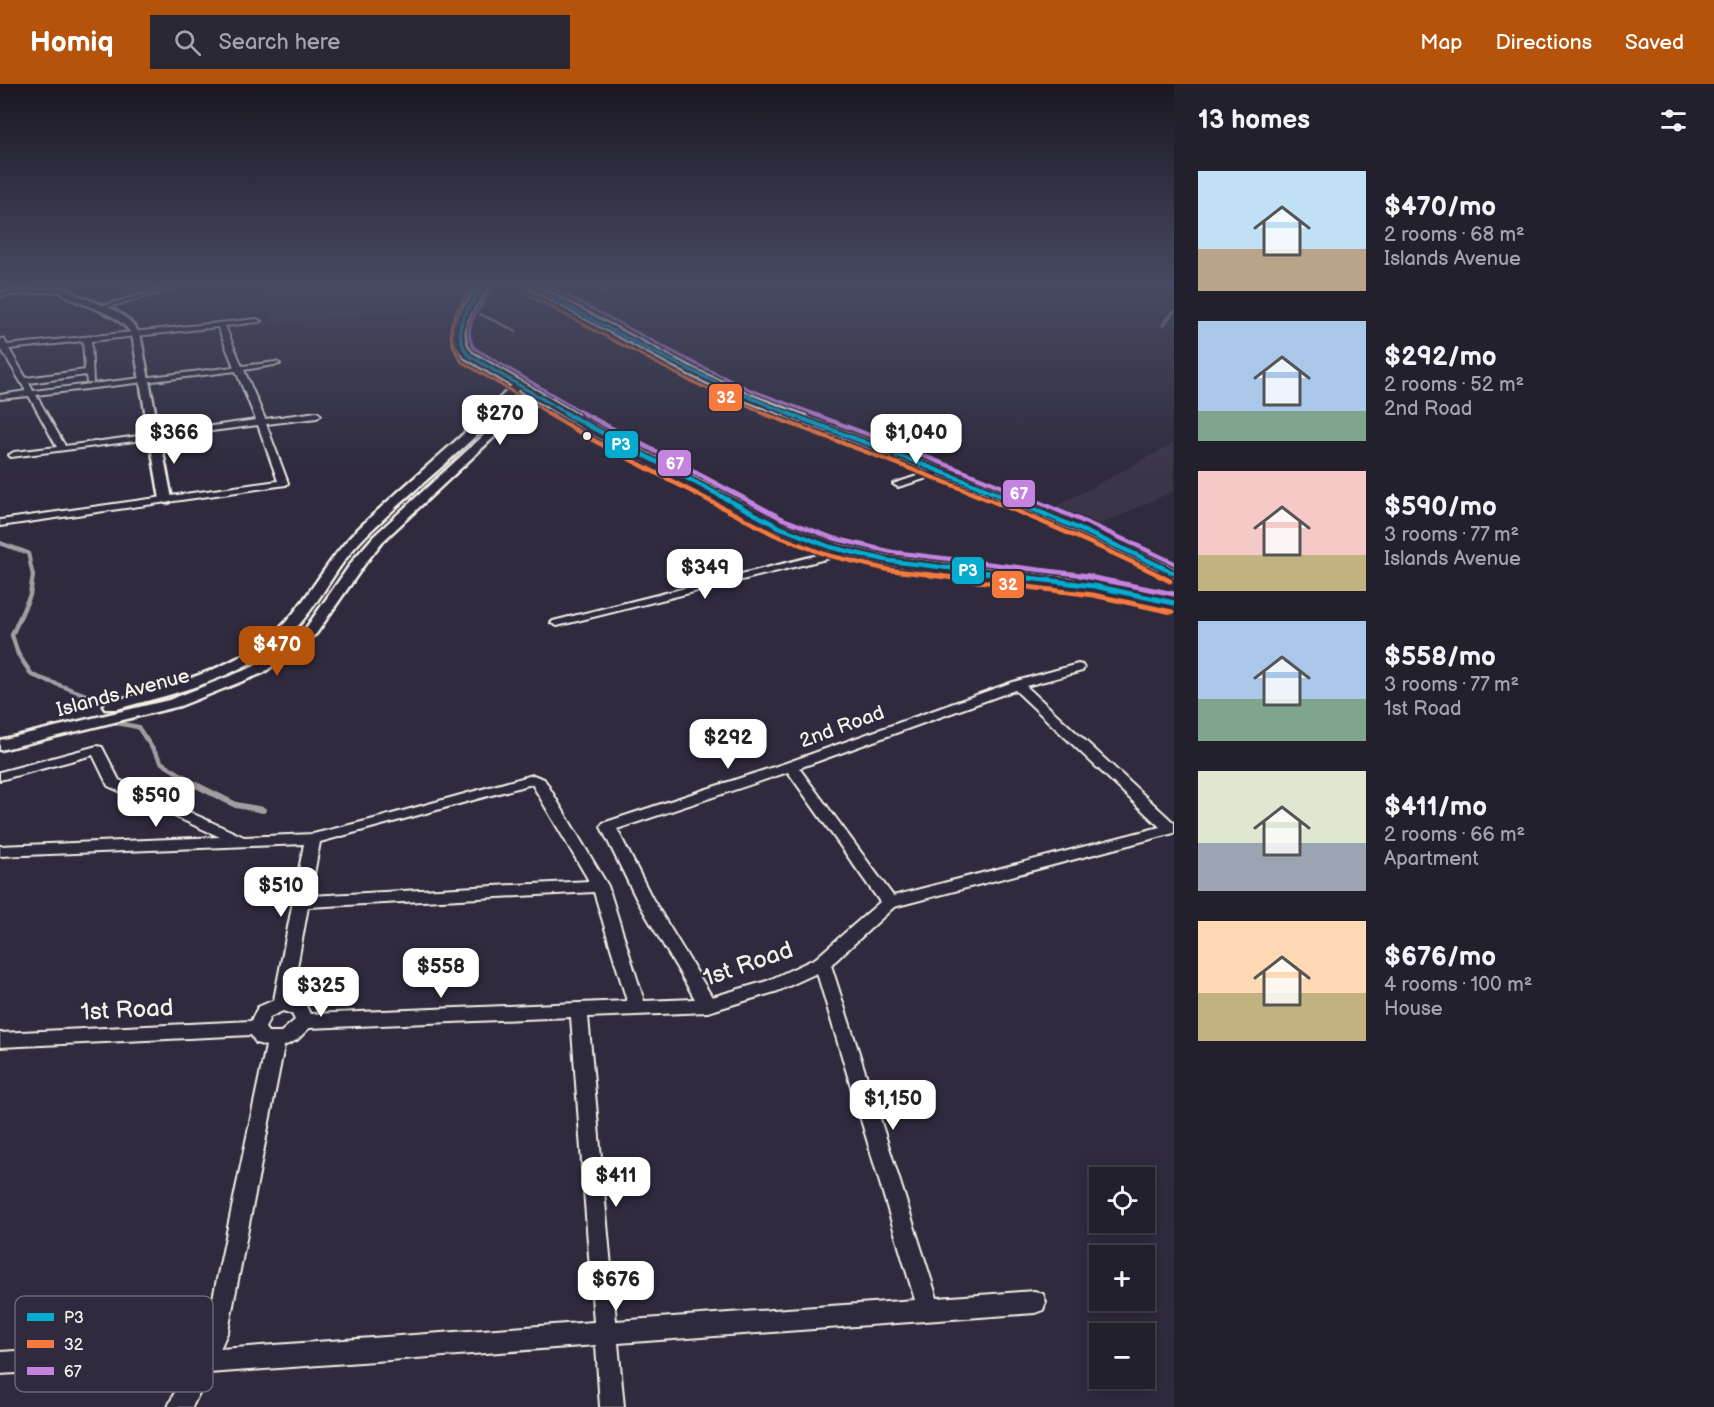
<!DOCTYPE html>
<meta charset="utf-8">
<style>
:root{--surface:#23202e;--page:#2b2836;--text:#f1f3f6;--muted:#a3a3aa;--line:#403e4a;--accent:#b45309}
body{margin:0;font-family:"Balsamiq Sans",sans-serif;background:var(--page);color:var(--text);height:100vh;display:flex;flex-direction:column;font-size:22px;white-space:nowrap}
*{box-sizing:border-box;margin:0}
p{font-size:20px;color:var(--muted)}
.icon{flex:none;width:33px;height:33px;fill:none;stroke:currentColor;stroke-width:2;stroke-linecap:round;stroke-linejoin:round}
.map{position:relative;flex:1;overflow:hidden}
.side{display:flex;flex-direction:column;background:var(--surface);width:540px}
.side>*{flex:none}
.tools{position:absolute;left:1089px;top:1083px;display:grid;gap:12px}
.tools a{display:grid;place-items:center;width:66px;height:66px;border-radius:0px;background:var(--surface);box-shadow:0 3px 15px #0003,0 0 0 2px var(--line);font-size:30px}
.price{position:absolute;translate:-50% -51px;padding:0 14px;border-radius:12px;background:#fff;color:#222;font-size:20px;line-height:39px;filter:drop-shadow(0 2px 3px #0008)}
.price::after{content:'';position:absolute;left:50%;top:36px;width:18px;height:14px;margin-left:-9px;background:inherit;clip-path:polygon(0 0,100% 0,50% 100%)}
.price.on{background:var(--accent);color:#fff}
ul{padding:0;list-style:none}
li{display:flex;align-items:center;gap:18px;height:150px;padding:0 24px}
li span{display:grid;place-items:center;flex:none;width:168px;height:120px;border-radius:0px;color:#555}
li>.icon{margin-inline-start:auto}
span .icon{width:72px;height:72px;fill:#fffc;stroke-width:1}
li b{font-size:26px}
h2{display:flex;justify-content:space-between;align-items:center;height:72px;padding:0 24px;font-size:26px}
header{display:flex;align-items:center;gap:36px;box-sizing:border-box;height:84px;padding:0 30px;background:var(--accent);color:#fff}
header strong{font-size:28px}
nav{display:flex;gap:33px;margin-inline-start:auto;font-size:21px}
.search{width:420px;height:54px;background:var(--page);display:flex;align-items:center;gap:15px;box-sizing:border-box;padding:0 21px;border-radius:0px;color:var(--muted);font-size:22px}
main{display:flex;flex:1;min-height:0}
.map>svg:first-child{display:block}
.built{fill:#3b3647}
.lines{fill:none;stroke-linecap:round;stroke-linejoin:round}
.stream-far3{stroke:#a19ea0;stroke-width:3}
.stream-far2{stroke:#a19ea0;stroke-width:4}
.stream-far1{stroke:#a19ea0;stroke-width:4.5}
.stream{stroke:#a19ea0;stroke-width:6}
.minor-casing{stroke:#f4f1e8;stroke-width:4}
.tertiary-casing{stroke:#f4f1e8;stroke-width:5}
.primary-casing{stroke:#f4f1e8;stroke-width:5}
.minor{fill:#2f2a3d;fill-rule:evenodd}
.tertiary{fill:#2f2a3d;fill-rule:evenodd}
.primary{fill:#2f2a3d;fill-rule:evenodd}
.bus-1-far2-casing{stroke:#2f2a3d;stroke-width:5}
.bus-1-far1-casing{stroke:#2f2a3d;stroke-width:8}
.bus-1-casing{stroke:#2f2a3d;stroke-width:10}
.bus-2-far2-casing{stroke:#2f2a3d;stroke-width:5}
.bus-2-far1-casing{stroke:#2f2a3d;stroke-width:8}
.bus-2-casing{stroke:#2f2a3d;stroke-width:10}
.bus-3-far2-casing{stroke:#2f2a3d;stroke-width:5}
.bus-3-far1-casing{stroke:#2f2a3d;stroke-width:8}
.bus-3-casing{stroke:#2f2a3d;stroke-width:10}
.bus-1-far2{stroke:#06acd0;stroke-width:3}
.bus-1-far1{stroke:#06acd0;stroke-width:4.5}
.bus-1{stroke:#06acd0;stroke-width:5}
.bus-2-far2{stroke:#f6793e;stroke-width:3}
.bus-2-far1{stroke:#f6793e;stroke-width:4.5}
.bus-2{stroke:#f6793e;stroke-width:5}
.bus-3-far2{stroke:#c483df;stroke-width:3}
.bus-3-far1{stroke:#c483df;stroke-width:4.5}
.bus-3{stroke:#c483df;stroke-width:5}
.bus-dot{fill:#f4f1e8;stroke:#2f2a3d;stroke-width:2}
.labels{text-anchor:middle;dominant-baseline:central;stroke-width:4.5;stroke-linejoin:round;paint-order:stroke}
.street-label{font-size:20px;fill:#f4f1e8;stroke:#2f2a3d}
.near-street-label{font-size:24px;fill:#f4f1e8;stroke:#2f2a3d}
.key{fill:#2f2a3d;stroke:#6a6670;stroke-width:1.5}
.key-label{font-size:16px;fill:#f4f1e8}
.line-badge{stroke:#2f2a3d;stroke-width:2}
.badge-label{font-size:16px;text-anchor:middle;font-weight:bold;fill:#fff}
</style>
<header>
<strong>Homiq</strong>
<div class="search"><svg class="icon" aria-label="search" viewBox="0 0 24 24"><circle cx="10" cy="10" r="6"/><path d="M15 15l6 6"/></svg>Search here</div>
<nav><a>Map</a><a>Directions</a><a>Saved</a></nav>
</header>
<main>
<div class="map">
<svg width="1174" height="1323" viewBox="0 0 1174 1323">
<rect width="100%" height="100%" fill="#2f2a3d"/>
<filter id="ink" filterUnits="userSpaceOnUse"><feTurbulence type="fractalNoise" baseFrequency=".0167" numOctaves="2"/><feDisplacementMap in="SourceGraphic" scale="12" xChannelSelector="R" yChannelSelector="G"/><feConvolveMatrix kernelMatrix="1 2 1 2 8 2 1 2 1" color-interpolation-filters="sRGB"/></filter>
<g filter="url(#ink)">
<g class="built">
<path d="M 259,204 L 473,204 L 456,224 L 273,239 Z"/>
<path d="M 1174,359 L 1174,407 L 1097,442 L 1053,424 Z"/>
</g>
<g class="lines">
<g class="stream-far3">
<path d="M 600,211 L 610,204"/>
<path d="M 480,230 L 516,247"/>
<path d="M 1163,241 L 1174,227"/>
</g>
<path class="stream-far2" d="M 0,459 L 28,469 L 33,492"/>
<g class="stream-far1">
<path d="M 33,491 L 30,511 L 12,551 L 18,570 L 32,591 L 97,615"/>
<path d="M 117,639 L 138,643 L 162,679 L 199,702"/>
</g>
<path class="stream" d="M 196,701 L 236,721 L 263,726"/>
<defs>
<g id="minor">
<path d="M 62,204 L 60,207 L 0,212 L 0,208 Z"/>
<path d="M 166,204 L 176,204 L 101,225 L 98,223 Z"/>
<path d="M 257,235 L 261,237 L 259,238 L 225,242 L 242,282 L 276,278 L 280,280 L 244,286 L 265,335 L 317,328 L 321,331 L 317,334 L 266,340 L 288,399 L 286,401 L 0,442 L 0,436 L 278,397 L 258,341 L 11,373 L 9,371 L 14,368 L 57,363 L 29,312 L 0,315 L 0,311 L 26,307 L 2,266 L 0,266 L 0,255 L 4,255 L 7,261 ZM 218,243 L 234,283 L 33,307 L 29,299 L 86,291 L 87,299 L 93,299 L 91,257 ZM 83,257 L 85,286 L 26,294 L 9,265 ZM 236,287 L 256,336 L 65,362 L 36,311 Z"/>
<path d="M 941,384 L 944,385 L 944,389 L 898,403 L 893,400 Z"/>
<path d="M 846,464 L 851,467 L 850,469 L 557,542 L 551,539 L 553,537 Z"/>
<path d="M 1078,580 L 1082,581 L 1084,584 L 1082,587 L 1026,602 L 1174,739 L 1174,749 L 894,823 L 831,881 L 937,1214 L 1035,1207 L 1043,1210 L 1046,1218 L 1043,1226 L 1035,1229 L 618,1259 L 624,1323 L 600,1323 L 596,1261 L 209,1289 L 192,1323 L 168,1323 L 192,1270 L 197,1263 L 115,1283 L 0,1290 L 0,1268 L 115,1261 L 208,1238 L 266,962 L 256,959 L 251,951 L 0,963 L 0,949 L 251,937 L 258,923 L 274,916 L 304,760 L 0,772 L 0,762 L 220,753 L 108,702 L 93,671 L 0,696 L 0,688 L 97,662 L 102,663 L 119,696 L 244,753 L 313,750 L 374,735 L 533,691 L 544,695 L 546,698 L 608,802 L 644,917 L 695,915 L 637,816 L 601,743 L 603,739 L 786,679 L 1013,598 ZM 1015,606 L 1160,743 L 893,812 L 799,684 ZM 788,688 L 880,818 L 816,874 L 767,897 L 712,913 L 652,814 L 617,745 ZM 532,700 L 589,797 L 310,812 L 320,758 ZM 594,808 L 627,917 L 310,930 L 305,920 L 291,916 L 308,823 ZM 817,889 L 915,1216 L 616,1237 L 588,933 L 708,928 L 778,907 ZM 283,927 L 292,930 L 295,936 L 281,948 L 268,948 L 265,944 L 270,933 ZM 571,933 L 594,1238 L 220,1265 L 228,1247 L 284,962 L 297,956 L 309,944 Z"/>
</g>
<g id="tertiary">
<path d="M 56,204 C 66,203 72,209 82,213 C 108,224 123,225 140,250 L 172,415 L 170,418 L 166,419 L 160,415 L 132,250 C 110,221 80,226 56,204 Z"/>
<path d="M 530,204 L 540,204 L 695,286 L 752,312 L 957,389 L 1103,449 L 1174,484 L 1174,493 L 1095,455 L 949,393 L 744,316 L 689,290 Z"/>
<path d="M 514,299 L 522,301 C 481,354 426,394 378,440 C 366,451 354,463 344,477 C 327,500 314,526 293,547 C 248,593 177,609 117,625 L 105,625 L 103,622 L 105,619 C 166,602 241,586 286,538 C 311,510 328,475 355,448 C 407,397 465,354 514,299 Z"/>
<path d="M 530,309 L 539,311 L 382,458 L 364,481 L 316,550 L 263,589 L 180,622 L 0,666 L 0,656 L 169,616 L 253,583 L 306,544 L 354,475 L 374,452 Z"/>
</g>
<path id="primary" d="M 478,204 L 488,204 C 475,224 453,246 472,269 L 603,345 L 685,389 L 785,440 L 835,459 L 890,472 L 1094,497 L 1174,514 L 1174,524 L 1094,507 L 890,482 L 824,466 L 773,446 L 675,395 L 593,351 L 464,273 C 441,245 461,228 478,204 Z"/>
</defs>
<use href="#minor" class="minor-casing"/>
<use href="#tertiary" class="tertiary-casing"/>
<use href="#primary" class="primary-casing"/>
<use href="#minor" class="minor"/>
<use href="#tertiary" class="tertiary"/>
<use href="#primary" class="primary"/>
<defs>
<g id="bus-1-far2">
<path d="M 483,204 C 466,227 450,243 468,271 L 568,330"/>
<path d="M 534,204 C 618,249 701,296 791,330"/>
</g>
<g id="bus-1-far1">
<path d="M 565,329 L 779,443 L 830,463 L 890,477 L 1016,492"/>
<path d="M 787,329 C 918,378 1048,427 1174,489"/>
</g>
<path id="bus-1" d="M 1004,491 L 1094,502 L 1174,519"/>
<g id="bus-2-far2">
<path d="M 472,204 C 453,231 441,248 462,278 L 550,330"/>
<path d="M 530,212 L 688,296 L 766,330"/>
</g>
<g id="bus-2-far1">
<path d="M 547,329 L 593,356 L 775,451 L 827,471 L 889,486 L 942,492"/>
<path d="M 762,329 C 897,379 1032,429 1161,492"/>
</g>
<g id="bus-2">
<path d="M 930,491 L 1093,511 L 1172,528"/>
<path d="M 1158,491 L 1170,497"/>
</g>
<g id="bus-3-far2">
<path d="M 553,204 L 696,280 L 751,306 L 815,330"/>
<path d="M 490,209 C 478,226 461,243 474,264 L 585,330"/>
</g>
<g id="bus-3-far1">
<path d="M 583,329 L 783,435 L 833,454 L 892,468 L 1091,492"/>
<path d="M 811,329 C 934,375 1056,422 1174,479"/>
</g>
<path id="bus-3" d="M 1079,491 L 1174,510"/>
</defs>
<use href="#bus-1-far2" class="bus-1-far2-casing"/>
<use href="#bus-1-far1" class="bus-1-far1-casing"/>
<use href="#bus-1" class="bus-1-casing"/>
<use href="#bus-2-far2" class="bus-2-far2-casing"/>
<use href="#bus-2-far1" class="bus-2-far1-casing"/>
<use href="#bus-2" class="bus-2-casing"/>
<use href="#bus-3-far2" class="bus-3-far2-casing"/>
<use href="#bus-3-far1" class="bus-3-far1-casing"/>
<use href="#bus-3" class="bus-3-casing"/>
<use href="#bus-1-far2" class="bus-1-far2"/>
<use href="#bus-1-far1" class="bus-1-far1"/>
<use href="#bus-1" class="bus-1"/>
<use href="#bus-2-far2" class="bus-2-far2"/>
<use href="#bus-2-far1" class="bus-2-far1"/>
<use href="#bus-2" class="bus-2"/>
<use href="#bus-3-far2" class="bus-3-far2"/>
<use href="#bus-3-far1" class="bus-3-far1"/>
<use href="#bus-3" class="bus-3"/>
</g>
</g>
<linearGradient id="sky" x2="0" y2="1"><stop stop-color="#1a1722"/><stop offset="0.52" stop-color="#474a62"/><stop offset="1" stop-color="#474a62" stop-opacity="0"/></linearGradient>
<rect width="1174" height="389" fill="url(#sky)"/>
<circle class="bus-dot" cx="587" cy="352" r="5"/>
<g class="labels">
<g class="street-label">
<text transform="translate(123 609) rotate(-15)">Islands Avenue</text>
<text transform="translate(842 643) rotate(-20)">2nd Road</text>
</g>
<g class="near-street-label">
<text transform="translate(748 880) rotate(-19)">1st Road</text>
<text transform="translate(127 926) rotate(-3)">1st Road</text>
</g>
</g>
<rect x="15" y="1212" width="198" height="96" rx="9" class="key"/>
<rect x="27" y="1229" width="27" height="8" fill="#06acd0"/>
<rect x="27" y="1256" width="27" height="8" fill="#f6793e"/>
<rect x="27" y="1283" width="27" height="8" fill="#c483df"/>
<g class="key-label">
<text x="64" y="1239">P3</text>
<text x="64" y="1266">32</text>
<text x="64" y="1293">67</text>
</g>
<g class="line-badge">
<rect x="708" y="299" width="35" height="29" rx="6" fill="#f6793e"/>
<rect x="604" y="346" width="35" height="29" rx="6" fill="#06acd0"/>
<rect x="657" y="365" width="35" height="28" rx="6" fill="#c483df"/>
<rect x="1002" y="395" width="34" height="29" rx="6" fill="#c483df"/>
<rect x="951" y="472" width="34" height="29" rx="6" fill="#06acd0"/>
<rect x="991" y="486" width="34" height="29" rx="6" fill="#f6793e"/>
</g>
<g class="badge-label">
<text x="726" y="319">32</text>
<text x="621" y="366">P3</text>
<text x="675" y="385">67</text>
<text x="1019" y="415">67</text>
<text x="968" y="492">P3</text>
<text x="1008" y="506">32</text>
</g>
</svg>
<div class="tools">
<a><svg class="icon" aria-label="locate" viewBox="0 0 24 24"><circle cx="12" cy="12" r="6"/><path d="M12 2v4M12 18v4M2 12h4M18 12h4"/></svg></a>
<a>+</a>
<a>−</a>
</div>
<b class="price" style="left:500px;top:362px">$270</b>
<b class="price" style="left:174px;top:381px">$366</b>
<b class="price" style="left:916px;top:381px">$1,040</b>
<b class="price" style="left:705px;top:516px">$349</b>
<b class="price on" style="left:277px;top:593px">$470</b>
<b class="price" style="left:728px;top:686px">$292</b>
<b class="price" style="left:156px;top:744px">$590</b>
<b class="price" style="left:281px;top:834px">$510</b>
<b class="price" style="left:441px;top:915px">$558</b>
<b class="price" style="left:321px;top:934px">$325</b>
<b class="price" style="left:893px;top:1047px">$1,150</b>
<b class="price" style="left:616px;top:1124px">$411</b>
<b class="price" style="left:616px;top:1228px">$676</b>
</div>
<section class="side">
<h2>13 homes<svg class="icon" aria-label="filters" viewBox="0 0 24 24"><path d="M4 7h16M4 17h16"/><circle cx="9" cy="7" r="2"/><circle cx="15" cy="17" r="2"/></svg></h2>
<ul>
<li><span style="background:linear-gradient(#bfe0f5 65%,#b9a48a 0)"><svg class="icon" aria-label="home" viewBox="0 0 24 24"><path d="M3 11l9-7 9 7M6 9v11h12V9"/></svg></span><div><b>$470/mo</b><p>2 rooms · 68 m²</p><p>Islands Avenue</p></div></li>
<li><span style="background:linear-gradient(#a9c7e8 75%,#7fa58c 0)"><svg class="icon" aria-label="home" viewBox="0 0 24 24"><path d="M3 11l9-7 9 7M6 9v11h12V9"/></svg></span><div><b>$292/mo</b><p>2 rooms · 52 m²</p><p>2nd Road</p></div></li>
<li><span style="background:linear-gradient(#f6c9c9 70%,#c2b280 0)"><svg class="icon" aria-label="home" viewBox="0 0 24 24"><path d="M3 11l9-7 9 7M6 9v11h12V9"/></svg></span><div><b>$590/mo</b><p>3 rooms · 77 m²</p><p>Islands Avenue</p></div></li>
<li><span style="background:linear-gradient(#a9c7e8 65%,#7fa58c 0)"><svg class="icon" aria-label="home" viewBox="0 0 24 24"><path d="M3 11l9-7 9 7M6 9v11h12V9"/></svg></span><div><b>$558/mo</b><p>3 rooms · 77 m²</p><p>1st Road</p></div></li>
<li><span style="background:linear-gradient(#dfe7d0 60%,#9aa5b1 0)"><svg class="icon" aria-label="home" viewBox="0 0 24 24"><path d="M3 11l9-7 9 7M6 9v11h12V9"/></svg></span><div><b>$411/mo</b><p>2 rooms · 66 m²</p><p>Apartment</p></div></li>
<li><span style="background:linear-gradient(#ffd9b3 60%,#c2b280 0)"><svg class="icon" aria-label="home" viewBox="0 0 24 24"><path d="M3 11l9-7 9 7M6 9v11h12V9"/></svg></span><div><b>$676/mo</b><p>4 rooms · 100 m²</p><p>House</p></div></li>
</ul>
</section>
</main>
